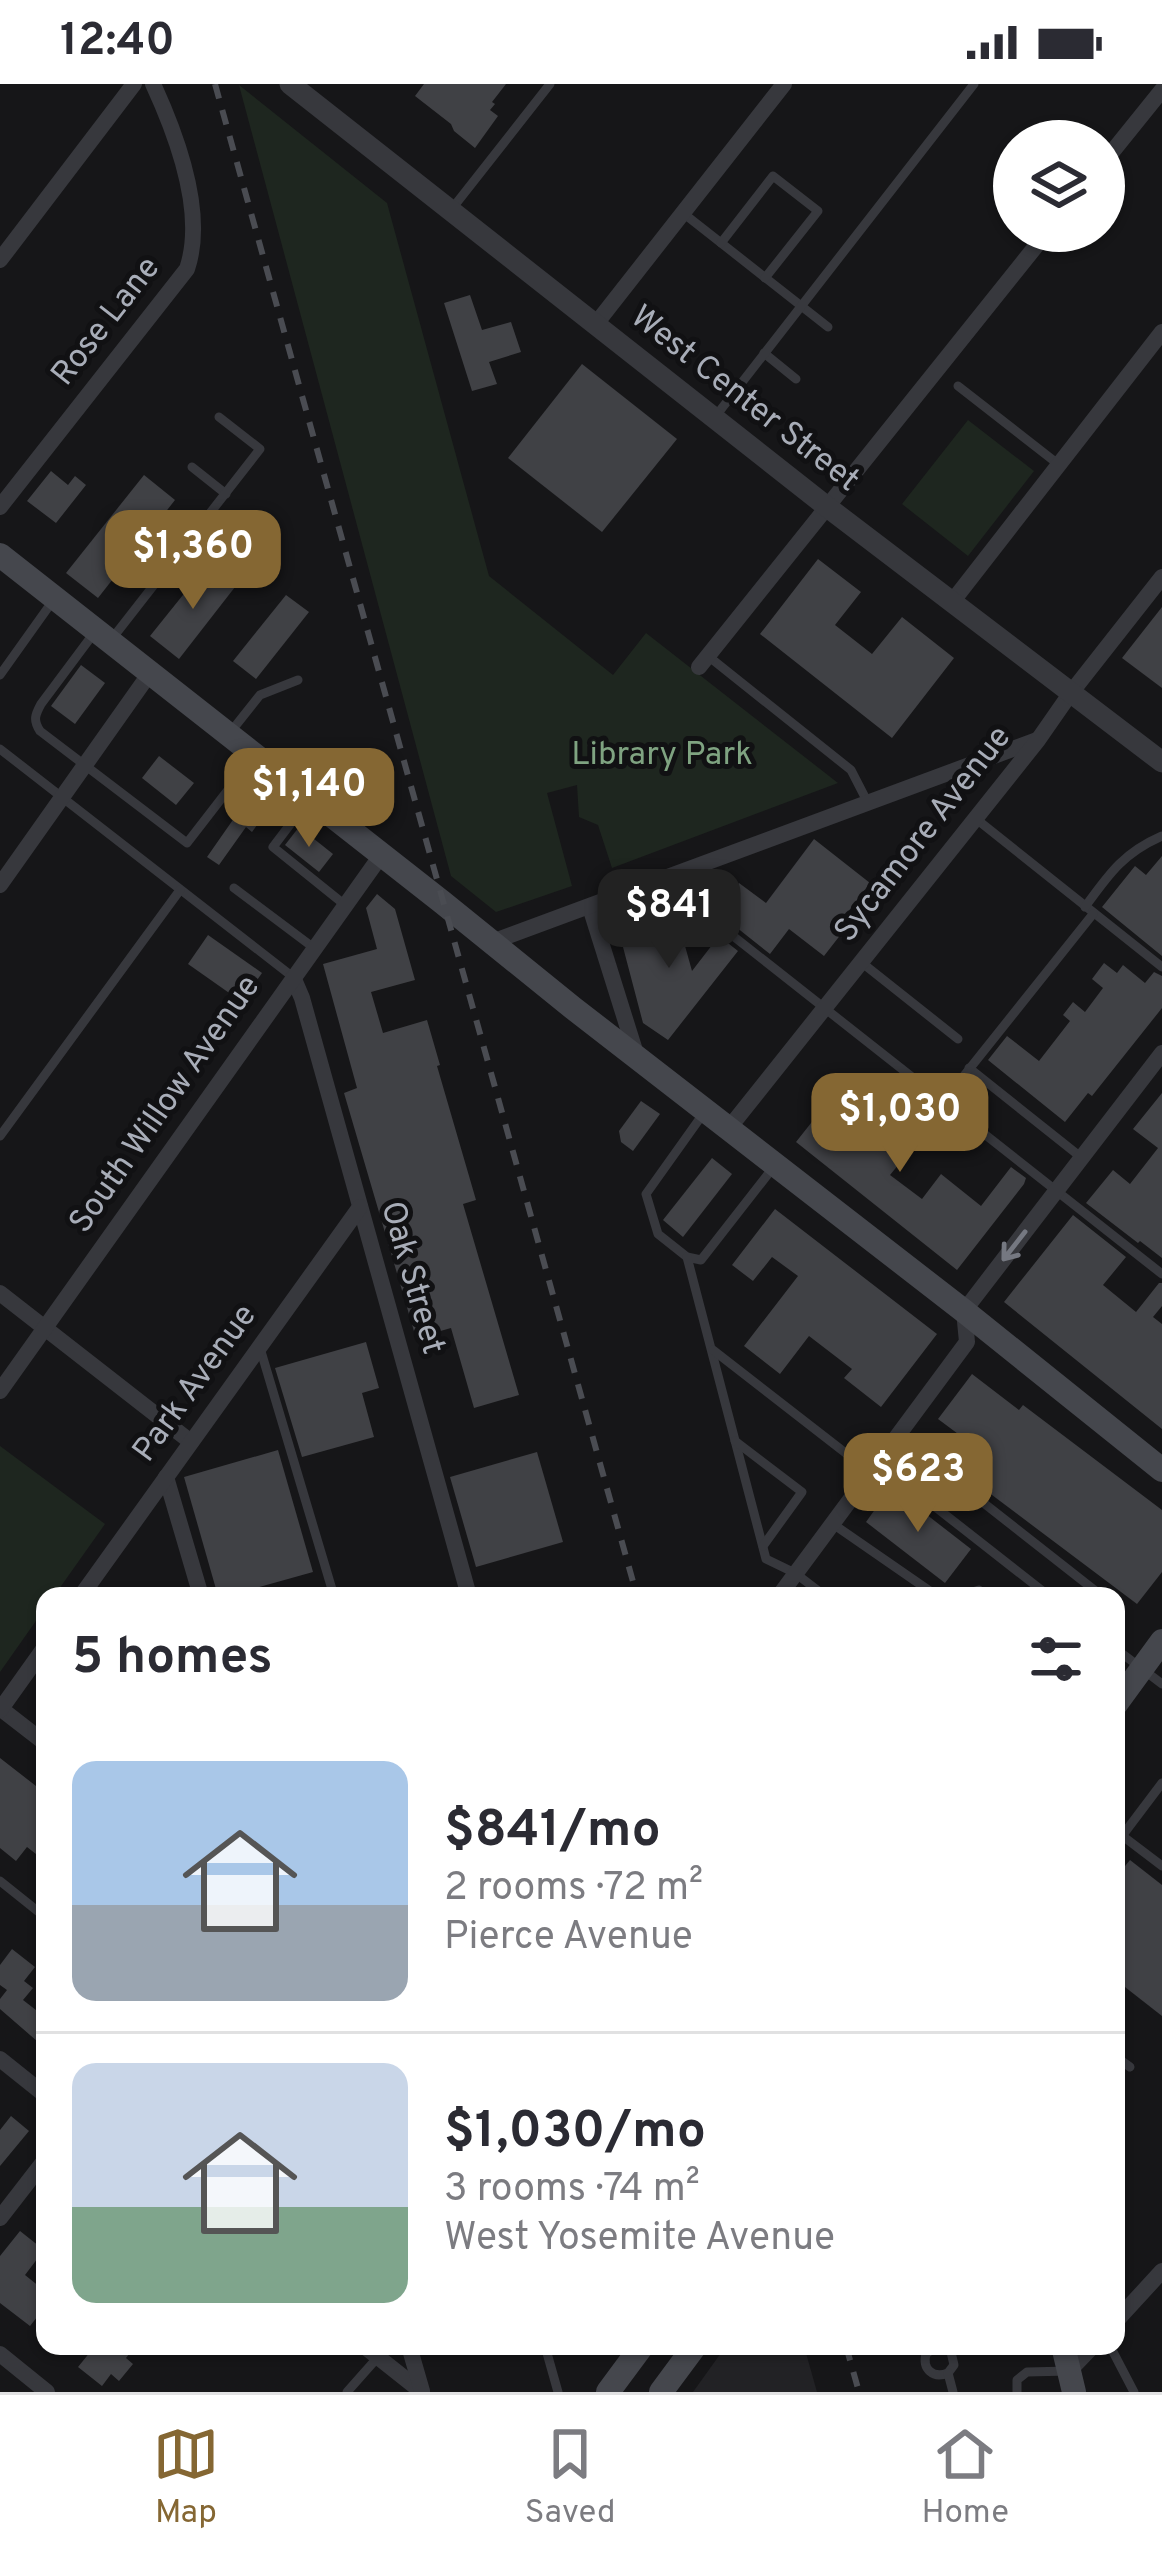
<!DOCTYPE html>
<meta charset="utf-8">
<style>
:root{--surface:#fff;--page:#f2f2f3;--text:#2b2b33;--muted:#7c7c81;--line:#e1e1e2;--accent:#856733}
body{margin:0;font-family:Overpass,sans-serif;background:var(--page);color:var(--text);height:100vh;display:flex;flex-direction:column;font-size:45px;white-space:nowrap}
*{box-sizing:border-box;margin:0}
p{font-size:39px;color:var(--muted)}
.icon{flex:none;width:66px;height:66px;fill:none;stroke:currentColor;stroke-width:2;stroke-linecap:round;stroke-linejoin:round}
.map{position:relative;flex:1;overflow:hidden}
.drawer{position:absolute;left:36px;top:1503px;width:1089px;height:768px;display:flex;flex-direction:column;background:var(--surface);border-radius:24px;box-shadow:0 3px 9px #0004}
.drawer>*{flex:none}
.buttons{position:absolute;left:993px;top:36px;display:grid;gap:24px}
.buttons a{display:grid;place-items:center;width:132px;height:132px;border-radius:50%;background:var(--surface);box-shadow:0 3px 9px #0004;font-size:60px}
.price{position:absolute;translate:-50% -102px;padding:0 27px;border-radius:24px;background:var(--accent);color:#fff;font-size:39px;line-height:78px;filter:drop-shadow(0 3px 6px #0008)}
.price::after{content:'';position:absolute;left:50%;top:72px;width:36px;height:27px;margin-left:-18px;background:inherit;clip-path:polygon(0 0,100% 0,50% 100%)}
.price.current{background:#222;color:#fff}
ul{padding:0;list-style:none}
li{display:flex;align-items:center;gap:36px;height:300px;padding:0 36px}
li+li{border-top:3px solid var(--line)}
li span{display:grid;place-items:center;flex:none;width:336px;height:240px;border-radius:24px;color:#555}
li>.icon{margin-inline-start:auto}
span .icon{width:144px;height:144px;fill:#fffc;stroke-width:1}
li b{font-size:51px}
h2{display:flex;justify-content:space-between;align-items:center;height:144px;padding:0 36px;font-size:51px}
.status{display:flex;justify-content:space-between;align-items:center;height:84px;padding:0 60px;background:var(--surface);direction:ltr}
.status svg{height:33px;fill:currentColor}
.tab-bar{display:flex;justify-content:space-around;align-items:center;height:168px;border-top:3px solid var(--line);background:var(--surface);font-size:33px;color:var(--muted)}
.tab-bar a{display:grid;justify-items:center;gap:6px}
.tab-bar .current{color:var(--accent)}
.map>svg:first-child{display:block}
.built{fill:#222225}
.green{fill:#1e261f}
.building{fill:#404145}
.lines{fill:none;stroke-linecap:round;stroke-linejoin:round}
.service{stroke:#37383d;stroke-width:9}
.minor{stroke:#37383d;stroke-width:16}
.tertiary{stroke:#37383d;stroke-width:21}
.secondary{stroke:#45474d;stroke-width:24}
.rail{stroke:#4a4c52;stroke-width:6;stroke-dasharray:15 12;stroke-linecap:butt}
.oneway{stroke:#757881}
.labels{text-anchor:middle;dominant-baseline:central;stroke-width:10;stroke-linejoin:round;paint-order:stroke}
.street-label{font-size:33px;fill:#a8adb8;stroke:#111113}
.park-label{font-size:33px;fill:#7fa381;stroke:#111113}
</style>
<div class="status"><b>12:40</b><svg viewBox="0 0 49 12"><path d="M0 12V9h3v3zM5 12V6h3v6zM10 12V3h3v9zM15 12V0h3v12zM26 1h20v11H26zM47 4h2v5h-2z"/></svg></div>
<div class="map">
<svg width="1162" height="2308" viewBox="0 0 1162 2308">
<rect width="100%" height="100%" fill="#161618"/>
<path class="built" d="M 726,2262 L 804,2262 L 817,2308 L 693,2308 Z"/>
<g class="green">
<path d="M 239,1 L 387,119 L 489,492 L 613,591 L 646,549 L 838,699 L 612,784 L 598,741 L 579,733 L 577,701 L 547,709 L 572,802 L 496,828 L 451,792 Z"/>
<path d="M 968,336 L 1034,387 L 968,472 L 902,420 Z"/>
<path d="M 0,1362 L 105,1440 L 54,1512 L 45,1512 L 45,1524 L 0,1588 Z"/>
</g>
<g class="building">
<path d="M 424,0 L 506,0 L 492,18 L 495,20 L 490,26 L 498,32 L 475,64 L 454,47 L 451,40 L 415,12 Z"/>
<path d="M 470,211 L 482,246 L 511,238 L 521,268 L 489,278 L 497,300 L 472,307 L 444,219 Z"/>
<path d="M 582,280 L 677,355 L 602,448 L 508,374 Z"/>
<path d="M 51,387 L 68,401 L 75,392 L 86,401 L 56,439 L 27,417 Z"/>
<path d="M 144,391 L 175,416 L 98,514 L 66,489 Z"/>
<path d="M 818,475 L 861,508 L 835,541 L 872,570 L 902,533 L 954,574 L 892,654 L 760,550 Z"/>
<path d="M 207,481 L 235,503 L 179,575 L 150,552 Z"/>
<path d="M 286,511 L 309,528 L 256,595 L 233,577 Z"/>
<path d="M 1162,523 L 1162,604 L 1122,574 Z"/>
<path d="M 81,581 L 105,599 L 75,640 L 51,622 Z"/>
<path d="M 159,672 L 194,699 L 176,721 L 142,694 Z"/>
<path d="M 253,707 L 272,720 L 252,748 L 246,743 L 219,781 L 207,773 Z"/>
<path d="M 299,743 L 333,770 L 319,788 L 285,761 Z"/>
<path d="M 814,755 L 870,799 L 838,841 L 845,845 L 824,872 L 789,845 L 770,870 L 707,820 L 718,806 L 727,814 L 739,799 L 766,819 Z"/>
<path d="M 1162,772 L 1162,872 L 1102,823 L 1135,782 L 1146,791 Z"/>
<path d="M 377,810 L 395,825 L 415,896 L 371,908 L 383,949 L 427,936 L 440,981 L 437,982 L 476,1116 L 463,1120 L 519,1311 L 474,1324 L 451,1244 L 416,1254 L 344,1009 L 357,1004 L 323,880 L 377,865 L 366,824 Z"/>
<path d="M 675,826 L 692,887 L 719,852 L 738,867 L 668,956 L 643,939 L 618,844 Z"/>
<path d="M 208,851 L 262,889 L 242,918 L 188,880 Z"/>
<path d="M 1104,879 L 1117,889 L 1123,881 L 1145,899 L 1154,888 L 1162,892 L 1162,924 L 1092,1012 L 1088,1009 L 1065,1038 L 988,976 L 1007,952 L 1039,977 L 1070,937 L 1063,931 L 1073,918 L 1085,928 L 1103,904 L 1092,895 Z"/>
<path d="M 849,991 L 886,1020 L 880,1028 L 917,1058 L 890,1091 L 922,1115 L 941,1090 L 981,1122 L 1011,1083 L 1026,1094 L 1024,1100 L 957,1186 L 796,1058 Z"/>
<path d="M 1162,1009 L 1162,1174 L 1140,1157 L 1138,1159 L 1086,1119 L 1113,1086 L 1130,1100 L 1158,1064 L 1133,1045 Z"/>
<path d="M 641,1017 L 660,1030 L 633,1067 L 621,1058 L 619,1047 Z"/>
<path d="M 712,1074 L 732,1090 L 683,1153 L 663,1136 Z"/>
<path d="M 775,1125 L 937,1250 L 881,1323 L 844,1294 L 852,1285 L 809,1252 L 780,1290 L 744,1262 L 798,1192 L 772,1173 L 753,1197 L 732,1181 Z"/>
<path d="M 1073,1131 L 1126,1173 L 1103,1201 L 1136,1228 L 1159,1199 L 1162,1199 L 1162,1222 L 1153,1233 L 1162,1240 L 1162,1345 L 1004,1218 Z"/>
<path d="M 366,1258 L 379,1304 L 362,1309 L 374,1353 L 302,1373 L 275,1284 Z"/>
<path d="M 972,1290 L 1019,1326 L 1023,1321 L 1162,1426 L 1162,1488 L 1137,1520 L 968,1393 L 985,1370 L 938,1335 Z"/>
<path d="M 278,1366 L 313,1488 L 227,1512 L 218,1512 L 184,1393 Z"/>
<path d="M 537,1368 L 563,1458 L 476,1483 L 450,1393 Z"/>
<path d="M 891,1403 L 971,1465 L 945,1499 L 866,1438 Z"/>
<path d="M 0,1674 L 45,1709 L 45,1777 L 27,1763 L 16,1777 L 0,1764 Z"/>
<path d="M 1130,1776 L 1162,1801 L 1162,1932 L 1116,1896 L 1116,1793 Z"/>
<path d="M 12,1865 L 35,1883 L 24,1897 L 33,1904 L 23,1916 L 45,1933 L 45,1964 L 0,1925 L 0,1915 L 7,1906 L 0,1901 L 0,1881 Z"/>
<path d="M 11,2032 L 29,2047 L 0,2082 L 0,2046 Z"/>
<path d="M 20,2147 L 44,2166 L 25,2191 L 45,2207 L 45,2223 L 30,2242 L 0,2219 L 0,2172 Z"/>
<path d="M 95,2262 L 135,2262 L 126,2274 L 133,2280 L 119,2297 L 111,2290 L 102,2302 L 78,2283 Z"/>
</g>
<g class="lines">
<g class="service">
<path d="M 451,126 L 550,0"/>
<path d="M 683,129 L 828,243"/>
<path d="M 721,159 L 773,92 L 818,127 L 765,194"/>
<path d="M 764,269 L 796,295"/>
<path d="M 958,302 L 1058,380"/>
<path d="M 715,333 L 974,0"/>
<path d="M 192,383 L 226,410"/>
<path d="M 94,549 L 41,620 C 35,631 33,636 40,647 L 187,759 L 252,675"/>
<path d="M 111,556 L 260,365 L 219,333"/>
<path d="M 708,572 L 851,686 L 868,719"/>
<path d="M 0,591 L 52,518"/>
<path d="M 229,650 L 260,611 L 298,596"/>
<path d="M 0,665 L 293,893"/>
<path d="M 307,718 L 273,763 L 345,821"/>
<path d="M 975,734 L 1162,883"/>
<path d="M 662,796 L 1162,1190"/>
<path d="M 234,804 L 314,864"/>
<path d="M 1085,823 C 1109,790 1123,769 1162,752"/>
<path d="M 861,878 L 958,955"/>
<path d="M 969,984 L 1082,1074"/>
<path d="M 943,1018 L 1093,830"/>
<path d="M 703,1030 L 646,1110 L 658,1150 L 687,1173 L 701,1176 L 772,1085"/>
<path d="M 0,1052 L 180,806"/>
<path d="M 687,1173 L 766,1475 L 795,1489 L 825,1512"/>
<path d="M 260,1264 L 334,1512"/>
<path d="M 713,1266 L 870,1388"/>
<path d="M 897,1351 L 1102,1512"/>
<path d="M 735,1357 L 802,1408 L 763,1462"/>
<path d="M 878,1378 L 1049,1512"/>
<path d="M 833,1440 L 937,1512"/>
<path d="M 960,1512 L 979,1506 L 987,1512"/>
<path d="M 1116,1523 L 1120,1526"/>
<path d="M 1116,1565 L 1162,1600"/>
<path d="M 1116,1747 L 1162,1782"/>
<path d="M 1116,1760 L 1162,1699"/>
<path d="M 0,1797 L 45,1833"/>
<path d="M 1116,1973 L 1130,1983"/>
<path d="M 545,2262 L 558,2308"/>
<path d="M 936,2262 L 926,2270 C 922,2285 933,2295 948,2289 L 954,2281 L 951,2268 L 942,2262"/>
<path d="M 1110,2262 L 1134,2308"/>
<path d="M 948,2289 L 953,2308"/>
<path d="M 347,2308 L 378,2273"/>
<path d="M 1017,2308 L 1017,2296 L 1027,2288 L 1069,2287"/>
</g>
<g class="minor">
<path d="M 1104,78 L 1162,6"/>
<path d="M 0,176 L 134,0"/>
<path d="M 595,241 L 784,0"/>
<path d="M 0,423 L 187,185 C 206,129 177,52 153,0"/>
<path d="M 952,518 L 1162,248"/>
<path d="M 699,583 L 1048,147"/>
<path d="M 0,801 L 150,589"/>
<path d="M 590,823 L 637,973"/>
<path d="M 492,858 L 1037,656"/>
<path d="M 293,893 L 302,914 L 469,1512"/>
<path d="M 729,1044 L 1038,656 L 1070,610 L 1162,493"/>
<path d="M 0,1209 L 191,1358"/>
<path d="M 0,1307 L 382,770"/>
<path d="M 166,1393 L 201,1512"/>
<path d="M 81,1512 L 360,1123"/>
<path d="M 779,1512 L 967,1258 L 964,1227 L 1162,969"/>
<path d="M 0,1624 L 45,1659"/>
<path d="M 0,1626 L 45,1563"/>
<path d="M 0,1975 L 45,2011"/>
<path d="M 0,2134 L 45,2076"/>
<path d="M 1116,2237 L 1162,2187"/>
<path d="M 364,2262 L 422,2308"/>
<path d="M 409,2262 L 422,2307"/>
<path d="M 0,2270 L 47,2308"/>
<path d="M 1069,2287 L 1093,2262"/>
</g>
<path class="tertiary" d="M 290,0 L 826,422 L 1162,678"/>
<g class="secondary">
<path d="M 0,471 L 442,818 L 573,924 L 964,1227 L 1162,1386"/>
<path d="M 1116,1620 L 1162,1557"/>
<path d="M 1063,2262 L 1074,2308"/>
<path d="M 608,2308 L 642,2262"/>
<path d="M 661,2308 L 695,2262"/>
</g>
<g class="rail">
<path d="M 215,0 L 637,1512"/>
<path d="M 846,2262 L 859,2308"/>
</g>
</g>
<defs><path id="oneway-shaft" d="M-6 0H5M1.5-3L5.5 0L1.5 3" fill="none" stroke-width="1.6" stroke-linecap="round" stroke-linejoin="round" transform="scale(3)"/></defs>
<use class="oneway" href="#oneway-shaft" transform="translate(1014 1162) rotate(128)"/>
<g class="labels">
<g class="street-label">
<text transform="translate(107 238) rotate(-52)">Rose Lane</text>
<text transform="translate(744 316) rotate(38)">West Center Street</text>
<text transform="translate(924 751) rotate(-52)">Sycamore Avenue</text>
<text transform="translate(166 1021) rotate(-55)">South Willow Avenue</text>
<text transform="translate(411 1194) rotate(74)">Oak Street</text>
<text transform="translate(196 1300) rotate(-54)">Park Avenue</text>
</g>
<g class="park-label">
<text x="662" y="672">Library Park</text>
</g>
</g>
</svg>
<div class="buttons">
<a><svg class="icon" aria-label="layers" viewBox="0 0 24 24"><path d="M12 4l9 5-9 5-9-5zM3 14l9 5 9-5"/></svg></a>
</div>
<b class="price" style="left:193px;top:528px">$1,360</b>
<b class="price" style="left:309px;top:766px">$1,140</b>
<b class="price current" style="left:669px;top:887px">$841</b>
<b class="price" style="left:900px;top:1091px">$1,030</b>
<b class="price" style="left:918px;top:1451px">$623</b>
<section class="drawer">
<h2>5 homes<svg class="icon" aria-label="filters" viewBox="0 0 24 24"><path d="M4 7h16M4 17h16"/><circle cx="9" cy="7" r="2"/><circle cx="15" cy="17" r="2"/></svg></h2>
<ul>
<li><span style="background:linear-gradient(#a9c7e8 60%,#9aa5b1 0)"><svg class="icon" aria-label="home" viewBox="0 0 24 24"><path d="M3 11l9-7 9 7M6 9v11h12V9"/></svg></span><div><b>$841/mo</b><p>2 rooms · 72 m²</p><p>Pierce Avenue</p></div></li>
<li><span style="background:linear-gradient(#c9d6e8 60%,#7fa58c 0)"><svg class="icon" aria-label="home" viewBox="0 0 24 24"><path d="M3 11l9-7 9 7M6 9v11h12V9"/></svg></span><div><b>$1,030/mo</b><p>3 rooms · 74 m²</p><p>West Yosemite Avenue</p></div></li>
</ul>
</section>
</div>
<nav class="tab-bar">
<a class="current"><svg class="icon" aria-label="map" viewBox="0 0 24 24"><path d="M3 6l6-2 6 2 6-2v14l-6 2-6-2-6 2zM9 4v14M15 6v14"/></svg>Map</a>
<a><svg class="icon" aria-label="saved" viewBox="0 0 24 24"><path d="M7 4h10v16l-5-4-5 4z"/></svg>Saved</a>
<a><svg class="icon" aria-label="home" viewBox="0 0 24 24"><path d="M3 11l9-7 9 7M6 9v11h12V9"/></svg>Home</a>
</nav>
